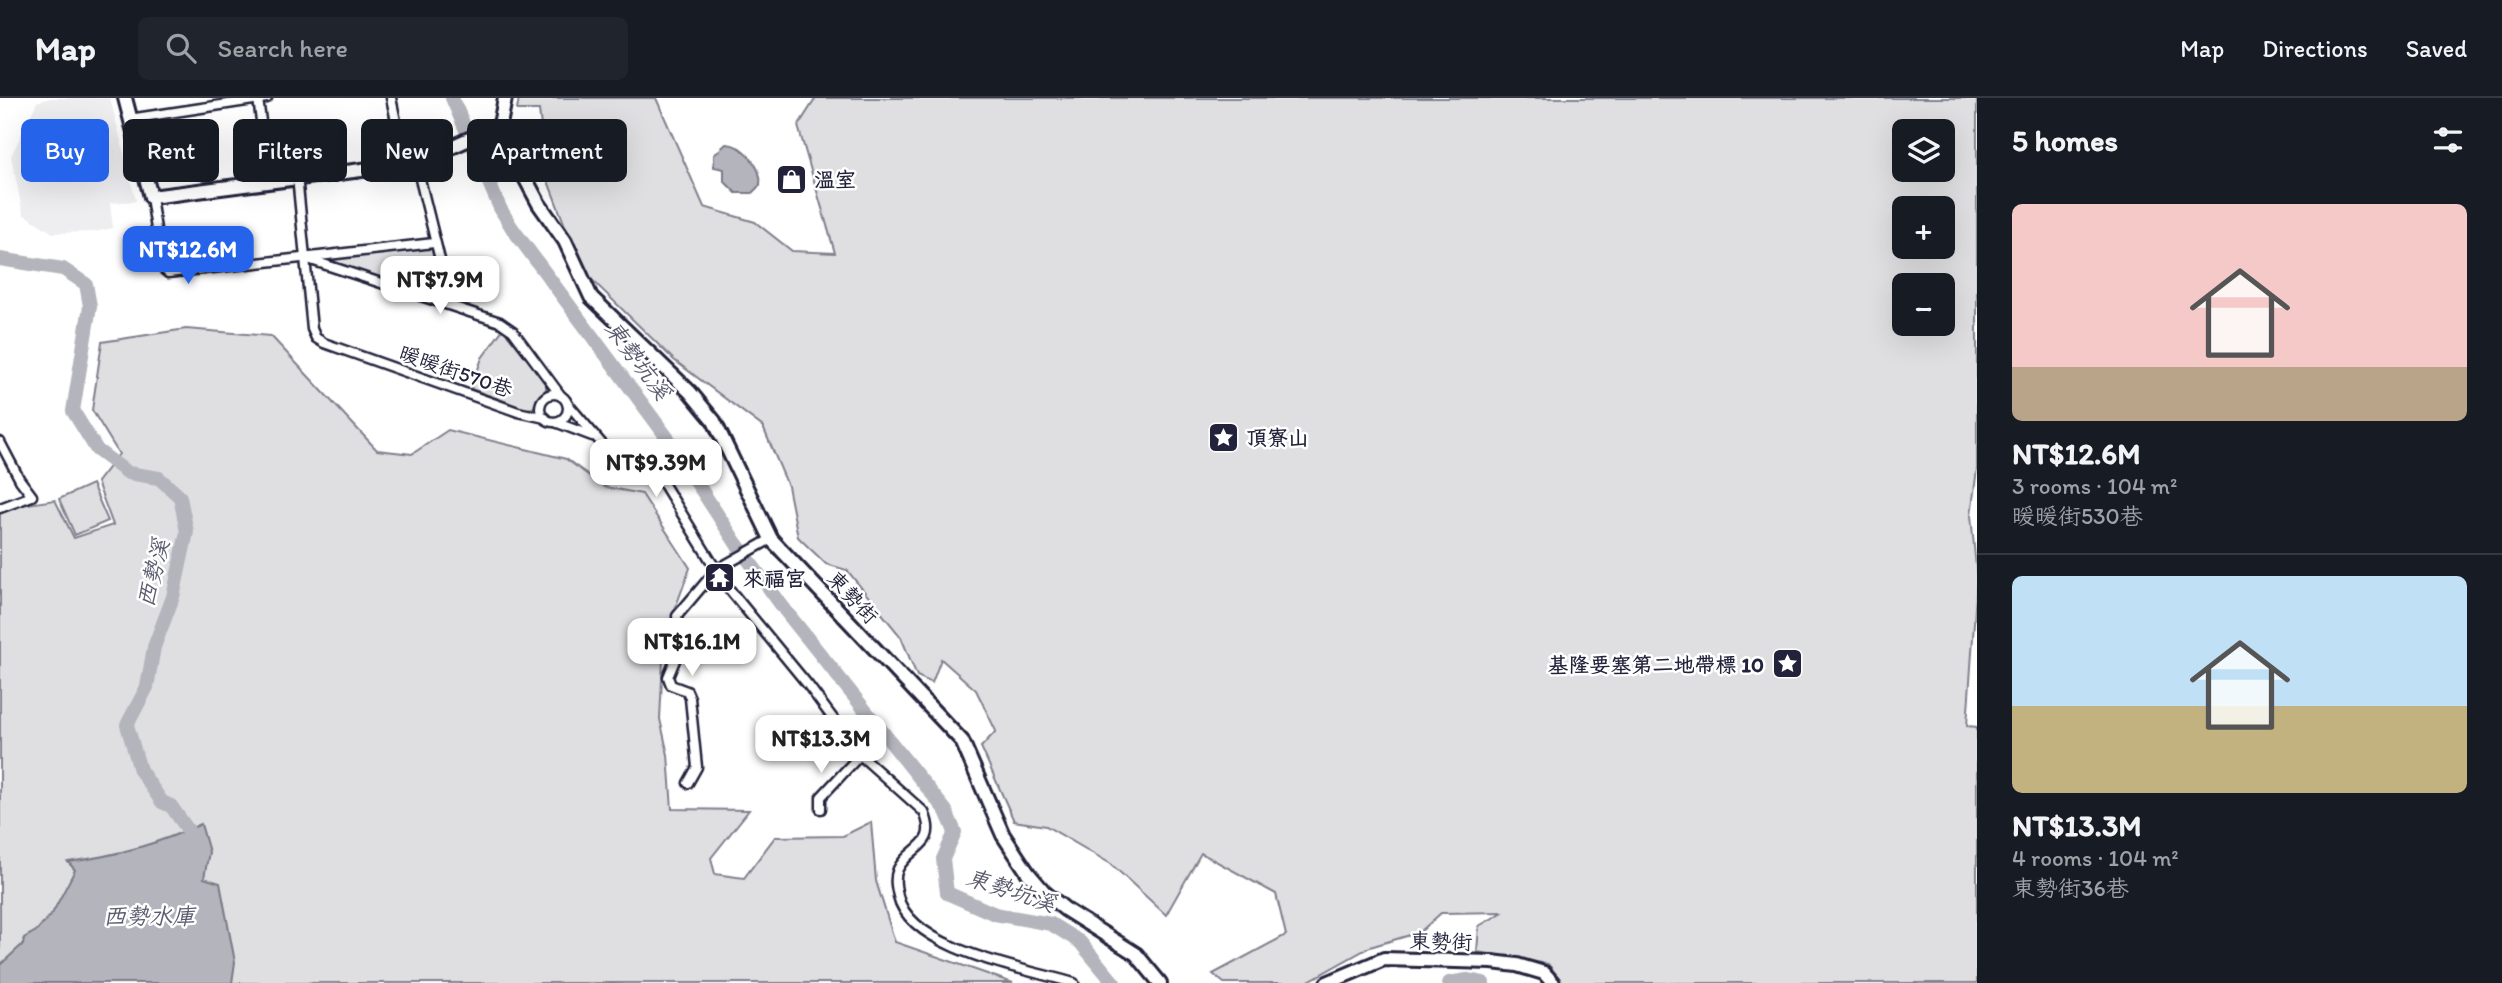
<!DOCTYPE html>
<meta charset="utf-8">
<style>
:root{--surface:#171b24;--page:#20242c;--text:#f1f3f6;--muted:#9ea1a6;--line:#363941;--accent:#2563eb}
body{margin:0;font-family:Itim,"LXGW WenKai TC",sans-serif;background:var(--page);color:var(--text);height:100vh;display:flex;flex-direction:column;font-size:26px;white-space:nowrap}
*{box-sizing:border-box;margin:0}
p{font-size:23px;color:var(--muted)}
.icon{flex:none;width:38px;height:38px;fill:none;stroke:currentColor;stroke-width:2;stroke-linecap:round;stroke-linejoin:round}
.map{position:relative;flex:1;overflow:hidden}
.details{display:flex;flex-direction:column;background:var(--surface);width:525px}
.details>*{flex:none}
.top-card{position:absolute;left:21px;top:21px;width:665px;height:63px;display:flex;gap:14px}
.controls{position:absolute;left:1892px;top:21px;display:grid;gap:14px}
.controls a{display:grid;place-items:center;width:63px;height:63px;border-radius:10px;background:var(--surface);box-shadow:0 7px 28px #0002;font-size:35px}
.price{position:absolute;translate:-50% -60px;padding:0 16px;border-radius:14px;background:#fff;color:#222;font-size:23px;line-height:46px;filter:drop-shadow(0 2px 4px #0008)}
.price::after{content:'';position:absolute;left:50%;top:42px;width:21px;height:16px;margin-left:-10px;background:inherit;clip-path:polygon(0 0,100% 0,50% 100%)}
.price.selected{background:var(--accent);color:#fff}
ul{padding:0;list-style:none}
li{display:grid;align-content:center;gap:14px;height:371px;padding:0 35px}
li+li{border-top:2px solid var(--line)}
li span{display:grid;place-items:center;height:217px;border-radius:10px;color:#555}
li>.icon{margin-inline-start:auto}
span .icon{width:126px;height:126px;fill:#fffc;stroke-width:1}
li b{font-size:30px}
h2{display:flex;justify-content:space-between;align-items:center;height:84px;padding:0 35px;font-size:30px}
.tag{padding:0 24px;border-radius:10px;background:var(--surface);box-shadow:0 7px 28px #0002;font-size:24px;line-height:63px}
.tag.selected{background:var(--accent);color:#fff}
header{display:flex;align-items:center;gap:42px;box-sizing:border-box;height:98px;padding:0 35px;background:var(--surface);border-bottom:2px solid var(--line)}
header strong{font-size:33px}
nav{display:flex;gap:38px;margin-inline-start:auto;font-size:24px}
.search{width:490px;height:63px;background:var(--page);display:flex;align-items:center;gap:18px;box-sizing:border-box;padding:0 24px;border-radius:10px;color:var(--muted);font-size:26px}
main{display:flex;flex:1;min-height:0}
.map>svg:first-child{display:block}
.built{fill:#eeeef1}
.green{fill:#dfdfe2;stroke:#80808e;stroke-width:2;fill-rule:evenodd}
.water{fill:#b4b4bc;stroke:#7a7a88;stroke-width:2}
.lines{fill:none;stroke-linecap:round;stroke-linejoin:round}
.river{stroke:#b4b4bc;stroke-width:14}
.street-casing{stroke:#22223b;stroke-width:13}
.secondary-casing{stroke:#22223b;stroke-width:18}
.primary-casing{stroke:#22223b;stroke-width:18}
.street{stroke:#fff;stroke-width:8}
.secondary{stroke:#fff;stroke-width:12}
.primary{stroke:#fff;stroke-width:12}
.labels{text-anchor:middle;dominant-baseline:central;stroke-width:5;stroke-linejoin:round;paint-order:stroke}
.poi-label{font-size:21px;font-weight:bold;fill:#22223b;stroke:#fff;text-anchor:start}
.street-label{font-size:21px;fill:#22223b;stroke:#fff}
.water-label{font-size:23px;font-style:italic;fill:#5c5c6f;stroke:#fff}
</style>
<header>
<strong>Map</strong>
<div class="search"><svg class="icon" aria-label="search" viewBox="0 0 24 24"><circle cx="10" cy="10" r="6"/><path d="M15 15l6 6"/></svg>Search here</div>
<nav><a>Map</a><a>Directions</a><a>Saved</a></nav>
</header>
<main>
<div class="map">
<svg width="1977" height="885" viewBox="0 0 1977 885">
<rect width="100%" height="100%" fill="#fff"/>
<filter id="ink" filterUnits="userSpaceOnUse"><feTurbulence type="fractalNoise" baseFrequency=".0143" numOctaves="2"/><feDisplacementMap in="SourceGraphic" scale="14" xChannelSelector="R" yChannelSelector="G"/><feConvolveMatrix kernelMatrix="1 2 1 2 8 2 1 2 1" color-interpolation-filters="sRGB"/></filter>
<g filter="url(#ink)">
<path class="built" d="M 51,0 L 110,0 L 136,103 L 110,105 L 113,130 L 94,134 L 53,135 L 23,116 L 11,58 L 37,4 Z"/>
<g class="green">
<path d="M 519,0 L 656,0 L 704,109 L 755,124 L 792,153 L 835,155 L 798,28 L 816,0 L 1977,0 L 1977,371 L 1971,417 L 1977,480 L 1967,628 L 1977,629 L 1977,885 L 1563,885 L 1548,866 L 1477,854 L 1479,828 L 1503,814 L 1441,815 L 1420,834 L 1370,849 L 1305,885 L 1224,885 L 1213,876 L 1286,837 L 1276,796 L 1201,755 L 1166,817 L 1111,766 L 1046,728 L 1014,723 L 981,649 L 996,633 L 976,592 L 941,561 L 932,585 L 917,578 L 901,539 L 847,472 L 826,466 L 798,439 L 788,388 L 763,329 L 674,262 L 582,172 L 548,83 L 539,12 L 517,12 ZM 1904,33 L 1942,33 L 1942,72 L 1904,72 ZM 1904,110 L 1942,110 L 1942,149 L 1904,149 ZM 1904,187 L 1942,187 L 1942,226 L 1904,226 Z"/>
<path d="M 431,149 L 444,198 L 321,162 Z"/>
<path d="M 186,231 L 271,238 L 377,352 L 412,356 L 448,332 L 566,361 L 605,389 L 642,396 L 690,470 L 664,541 L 660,621 L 668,657 L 672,711 L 749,712 L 711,760 L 715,776 L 744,780 L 775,739 L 843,738 L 871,724 L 876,783 L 895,844 L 1013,885 L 0,885 L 0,410 L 55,402 L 74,440 L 113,427 L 97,384 L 119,356 L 92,312 L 102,244 Z"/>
<path d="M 503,231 L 546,284 L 546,291 L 533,310 L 526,311 L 471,291 L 482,260 Z"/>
<path d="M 92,386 L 108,423 L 75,437 L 59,401 Z"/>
</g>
<g class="water">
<path d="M 726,46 C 743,46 763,70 760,87 L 752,95 L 736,95 L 724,83 L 724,71 L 714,69 L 714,57 Z"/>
<path d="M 201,726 L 209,754 L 204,780 L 220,785 L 235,864 L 232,885 L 0,885 L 0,867 L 23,846 L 24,840 L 36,833 L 52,816 L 75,772 L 68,764 C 116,758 158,746 201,726 Z"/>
</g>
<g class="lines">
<g class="river">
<path d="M 452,0 L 500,110 L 512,130 L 669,342 L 736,445 L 788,516 L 946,713 L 955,734 L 943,761 L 947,795 L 995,816 L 1051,826 L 1080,844 L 1114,885"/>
<path d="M 0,161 L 63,171 L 86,186 L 90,208 L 73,313 L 97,352 L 128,375 L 159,380 L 180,399 L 187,434 L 173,499 L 154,549 L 147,589 L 127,627 L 140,672 L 162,704 L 171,708 L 188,732"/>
<path d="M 1449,885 L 1467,882 L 1483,885"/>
</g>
<defs>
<g id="street">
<path d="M 391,0 L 405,65"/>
<path d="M 258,1 L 269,82"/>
<path d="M 129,21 L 267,0"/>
<path d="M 416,65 L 451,206"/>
<path d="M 297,78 L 312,231 L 316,240 L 324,245 L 518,314 L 545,320"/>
<path d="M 151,99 L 162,170 L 168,175 L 434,145"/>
<path d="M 308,161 L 500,224 L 513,233 L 561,298"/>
<circle cx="554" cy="310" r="14"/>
<path d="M 567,305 L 620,367 L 655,375 L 660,380 L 725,486 L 808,587 L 860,657 L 924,714 C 939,749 910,747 898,771 C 894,780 896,789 898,798 C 910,852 1027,871 1074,885"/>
<path d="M 555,324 L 592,338"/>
<path d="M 0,344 L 20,382 L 32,398 L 0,410"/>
<path d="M 688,685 L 697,669 L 690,600 L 687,593 L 671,587 L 668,579 L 681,548 L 677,518 L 716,472 L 771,441"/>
<path d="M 821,711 L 821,699 L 860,657"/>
</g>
<path id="secondary" d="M 125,0 L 151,99 L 416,65 L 500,27"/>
<g id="primary">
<path d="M 505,0 L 500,27 L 507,46 L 539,106 L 565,143 L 591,199 L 690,294 L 714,323 L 771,441 L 962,643 L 1003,737 L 1028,775 L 1045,795 L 1066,812 L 1136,856 L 1160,885"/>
<path d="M 1327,885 L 1384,861 L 1492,864 L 1517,867 L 1544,875 L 1553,885"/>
</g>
</defs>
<use href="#street" class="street-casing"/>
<use href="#secondary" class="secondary-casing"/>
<use href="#primary" class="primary-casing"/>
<use href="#street" class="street"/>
<use href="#secondary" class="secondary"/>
<use href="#primary" class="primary"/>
</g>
</g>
<defs>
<symbol id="shop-square" viewBox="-11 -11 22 22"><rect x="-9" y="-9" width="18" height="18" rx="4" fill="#22223b" stroke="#fff"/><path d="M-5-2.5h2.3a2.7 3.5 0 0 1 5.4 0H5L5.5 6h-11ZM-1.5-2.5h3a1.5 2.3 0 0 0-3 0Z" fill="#fff"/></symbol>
<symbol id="sight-square" viewBox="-11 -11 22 22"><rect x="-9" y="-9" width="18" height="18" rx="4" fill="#22223b" stroke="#fff"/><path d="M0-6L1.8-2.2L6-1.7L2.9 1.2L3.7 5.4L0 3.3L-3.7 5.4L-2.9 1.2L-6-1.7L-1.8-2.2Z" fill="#fff"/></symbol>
<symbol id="temple-square" viewBox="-11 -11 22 22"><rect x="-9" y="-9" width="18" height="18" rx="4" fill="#22223b" stroke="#fff"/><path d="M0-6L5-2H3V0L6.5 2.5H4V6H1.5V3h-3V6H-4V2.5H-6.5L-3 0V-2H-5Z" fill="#fff"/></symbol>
</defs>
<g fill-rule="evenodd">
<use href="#shop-square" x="774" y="64" width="35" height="35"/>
<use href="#sight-square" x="1206" y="322" width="35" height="35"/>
<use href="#temple-square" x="702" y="462" width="35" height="35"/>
<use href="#sight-square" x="1770" y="548" width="35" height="35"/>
</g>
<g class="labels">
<g class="poi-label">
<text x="814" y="81">溫室</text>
<text x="1246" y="339">頂寮山</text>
<text x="743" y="480">來福宮</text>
<text x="1764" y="566" text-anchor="end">基隆要塞第二地帶標 10</text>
</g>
<g class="street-label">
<text transform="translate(456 273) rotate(19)">暖暖街570巷</text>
<text transform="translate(853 499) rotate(47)">東勢街</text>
<text transform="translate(1441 843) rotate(2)">東勢街</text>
</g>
<g class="water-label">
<text transform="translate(638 262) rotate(53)">東勢坑溪</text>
<text transform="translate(153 475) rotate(-76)">西勢溪</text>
<text transform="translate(1011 792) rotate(18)">東勢坑溪</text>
<text x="149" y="818">西勢水庫</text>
</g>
</g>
</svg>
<div class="controls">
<a><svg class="icon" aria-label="layers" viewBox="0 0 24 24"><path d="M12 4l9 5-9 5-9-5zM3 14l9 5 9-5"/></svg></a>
<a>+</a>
<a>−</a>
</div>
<b class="price selected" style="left:188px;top:188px">NT$12.6M</b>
<b class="price" style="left:440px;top:218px">NT$7.9M</b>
<b class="price" style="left:656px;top:401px">NT$9.39M</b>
<b class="price" style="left:692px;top:580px">NT$16.1M</b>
<b class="price" style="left:821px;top:677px">NT$13.3M</b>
<div class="top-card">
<a class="tag selected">Buy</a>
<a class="tag">Rent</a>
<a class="tag">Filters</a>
<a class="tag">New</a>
<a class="tag">Apartment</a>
</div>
</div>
<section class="details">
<h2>5 homes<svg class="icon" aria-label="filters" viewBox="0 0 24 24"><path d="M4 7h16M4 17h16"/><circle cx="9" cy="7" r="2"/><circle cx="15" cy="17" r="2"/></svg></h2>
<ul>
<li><span style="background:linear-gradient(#f6c9c9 75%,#b9a48a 0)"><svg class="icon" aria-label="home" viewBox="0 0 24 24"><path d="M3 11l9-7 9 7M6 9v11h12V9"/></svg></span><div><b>NT$12.6M</b><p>3 rooms · 104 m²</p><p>暖暖街530巷</p></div></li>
<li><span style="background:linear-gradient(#bfe0f5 60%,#c2b280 0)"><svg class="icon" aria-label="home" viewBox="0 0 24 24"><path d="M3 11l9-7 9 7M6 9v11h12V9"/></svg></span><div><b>NT$13.3M</b><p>4 rooms · 104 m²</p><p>東勢街36巷</p></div></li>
</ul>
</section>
</main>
